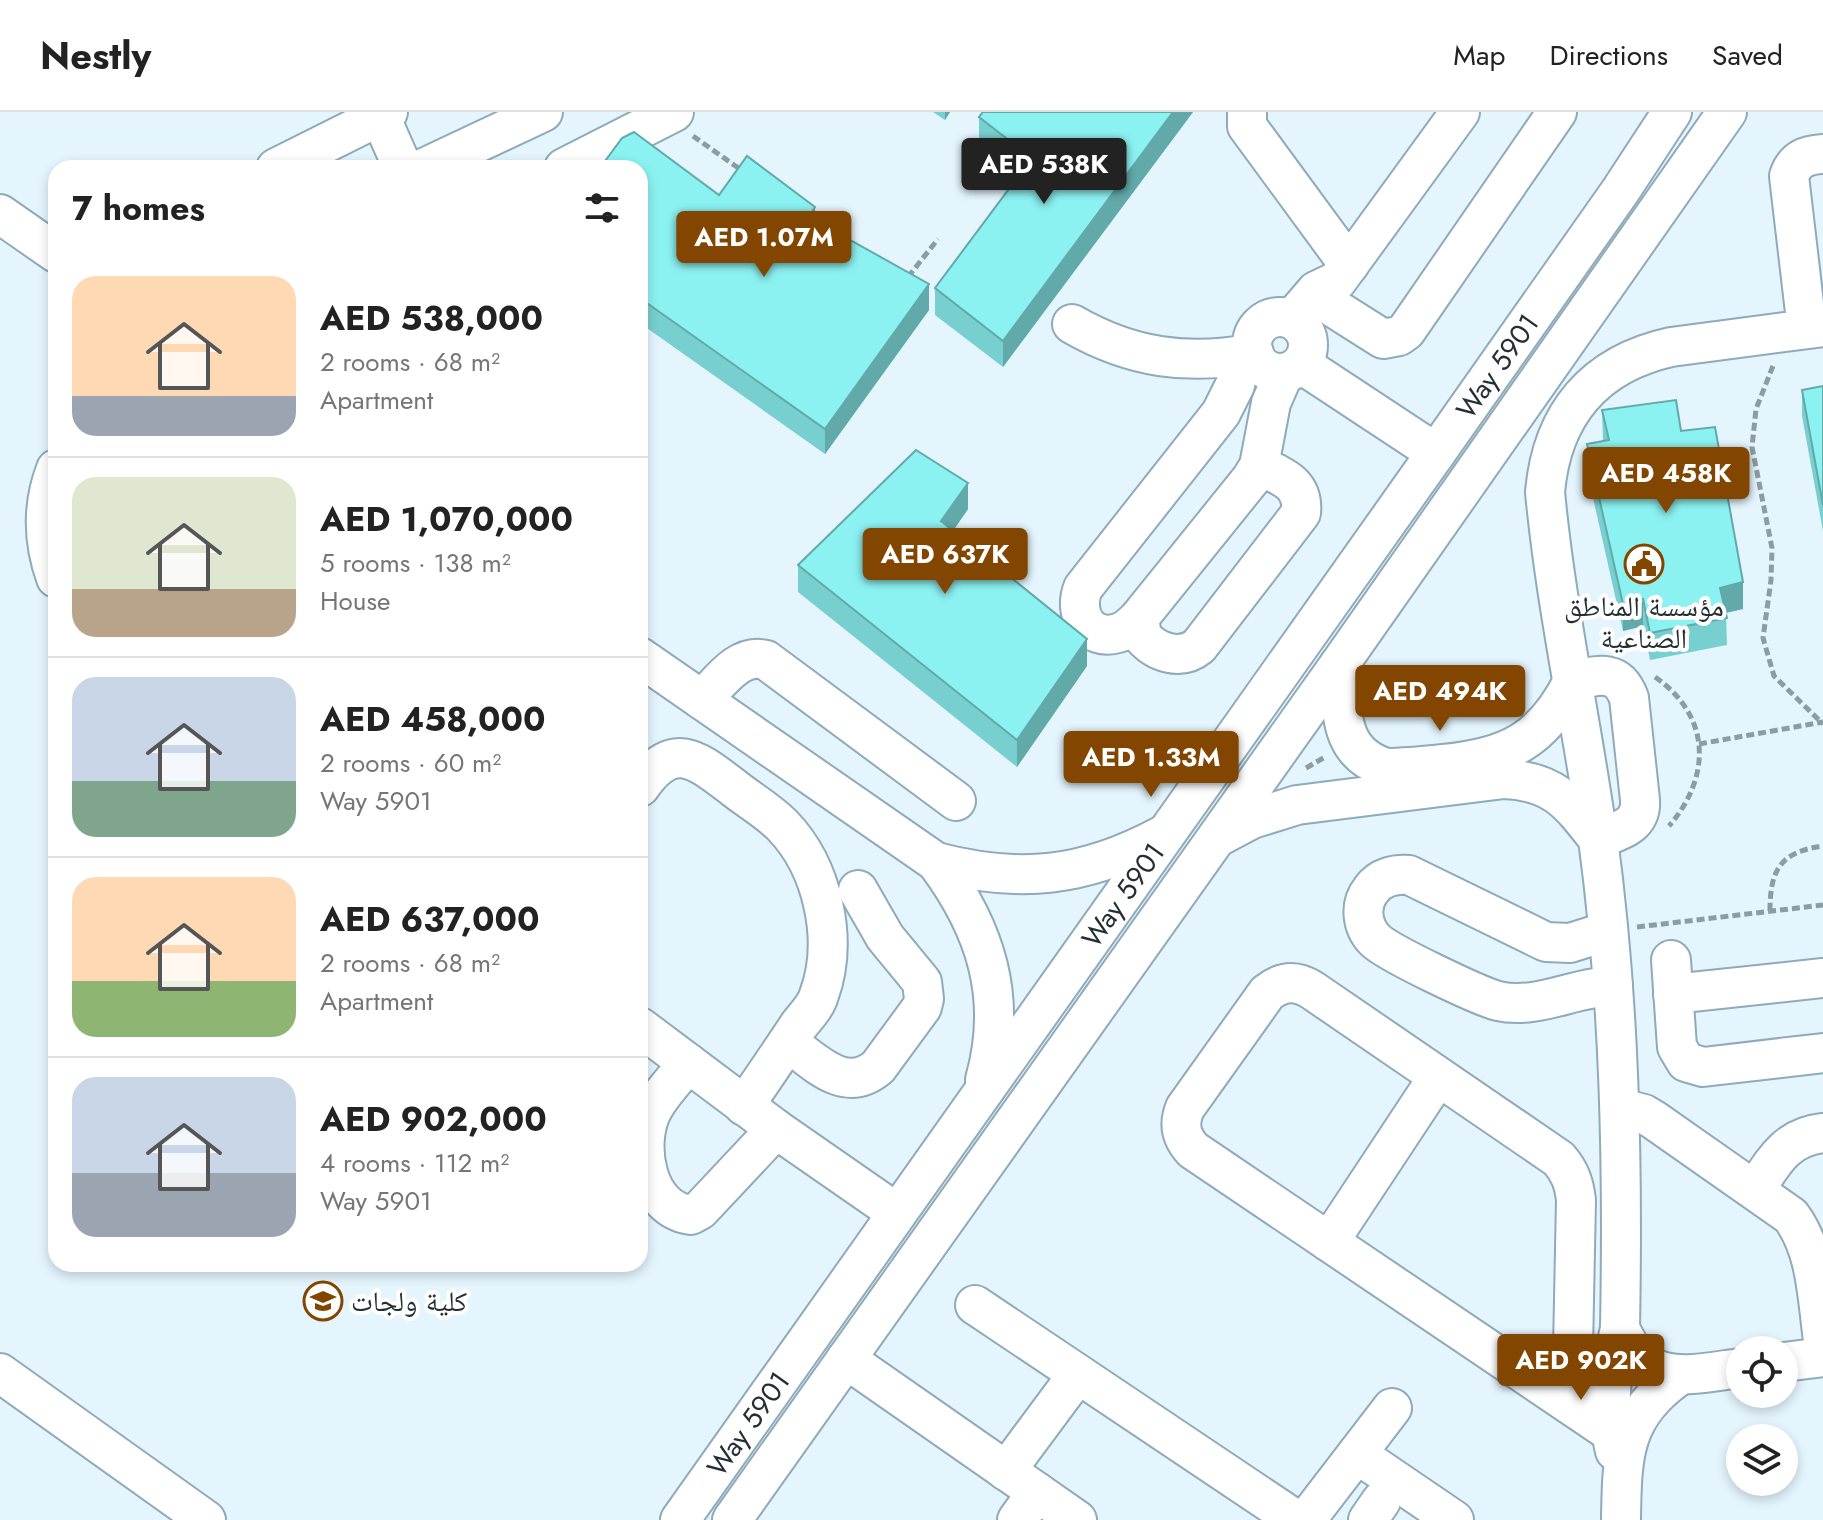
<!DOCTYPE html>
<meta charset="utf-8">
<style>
:root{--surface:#fff;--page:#f6f6f6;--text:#222;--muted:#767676;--line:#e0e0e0;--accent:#824600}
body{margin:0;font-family:Jost,"Noto Naskh Arabic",sans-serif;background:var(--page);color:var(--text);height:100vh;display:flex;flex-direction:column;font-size:30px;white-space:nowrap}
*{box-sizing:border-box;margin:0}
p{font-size:26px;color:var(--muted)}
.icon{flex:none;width:44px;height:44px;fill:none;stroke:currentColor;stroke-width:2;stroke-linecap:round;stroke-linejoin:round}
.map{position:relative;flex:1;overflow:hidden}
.side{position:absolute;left:48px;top:48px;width:600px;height:1112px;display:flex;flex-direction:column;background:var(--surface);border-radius:24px;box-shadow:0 4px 12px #0003}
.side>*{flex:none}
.controls{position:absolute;left:1726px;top:1224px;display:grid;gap:16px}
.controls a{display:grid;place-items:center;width:72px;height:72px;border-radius:50%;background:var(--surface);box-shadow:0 4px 12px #0003;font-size:40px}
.price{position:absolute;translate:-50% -68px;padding:0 18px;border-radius:8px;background:var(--accent);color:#fff;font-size:26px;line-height:52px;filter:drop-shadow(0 2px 4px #0008)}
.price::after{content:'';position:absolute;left:50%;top:48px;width:24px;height:18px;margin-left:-12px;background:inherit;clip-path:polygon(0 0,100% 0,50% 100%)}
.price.selected{background:#222;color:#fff}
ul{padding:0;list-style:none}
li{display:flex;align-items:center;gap:24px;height:200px;padding:0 24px}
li+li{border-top:2px solid var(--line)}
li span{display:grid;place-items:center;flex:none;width:224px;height:160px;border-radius:24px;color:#555}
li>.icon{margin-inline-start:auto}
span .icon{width:96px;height:96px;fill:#fffc;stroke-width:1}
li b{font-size:34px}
h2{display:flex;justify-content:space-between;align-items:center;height:96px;padding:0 24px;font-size:34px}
header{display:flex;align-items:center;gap:48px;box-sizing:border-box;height:112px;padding:0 40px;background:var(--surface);border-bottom:2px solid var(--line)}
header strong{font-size:38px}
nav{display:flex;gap:44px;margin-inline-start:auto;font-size:28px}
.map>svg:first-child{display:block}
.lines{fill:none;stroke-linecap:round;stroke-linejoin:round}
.minor-casing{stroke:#8faab8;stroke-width:42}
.path{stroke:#8d9ca3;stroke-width:5;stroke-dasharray:8 4;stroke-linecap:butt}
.minor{stroke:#fff;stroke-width:38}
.wall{fill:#78cfcf}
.shaded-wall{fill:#62a9a9}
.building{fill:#8cf1f1;stroke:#62a9a9;stroke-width:2}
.labels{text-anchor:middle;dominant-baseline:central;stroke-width:8;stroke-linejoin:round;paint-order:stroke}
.street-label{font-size:28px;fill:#242f34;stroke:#fff}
.poi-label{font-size:28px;fill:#242f34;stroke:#fff}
</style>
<header>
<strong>Nestly</strong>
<nav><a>Map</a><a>Directions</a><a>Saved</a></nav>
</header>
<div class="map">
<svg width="1823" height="1408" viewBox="0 0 1823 1408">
<rect width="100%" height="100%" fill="#e4f5fe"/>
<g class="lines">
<defs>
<g id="minor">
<path d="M 1247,0 L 1247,14 L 1349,153"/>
<path d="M 380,4 L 403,56"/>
<path d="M 276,56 L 388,0"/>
<path d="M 424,56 L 543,0"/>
<path d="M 564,56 L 674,0"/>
<path d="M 0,102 L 56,141"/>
<path d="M 1334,196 L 1383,227 L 1399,224 L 1406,219 L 1557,0"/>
<circle cx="1280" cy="233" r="28"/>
<path d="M 1292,207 L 1316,179 L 1337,169 L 1460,0"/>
<path d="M 1072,212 C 1131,246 1188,254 1254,241"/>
<path d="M 1807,217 L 1789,64 C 1795,47 1806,43 1823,42"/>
<path d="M 1242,243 L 1235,273 L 1221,301 L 1083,476 C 1073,501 1088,530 1118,521 C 1126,519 1133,512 1139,506 L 1251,367 L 1259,354 L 1271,291 L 1284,261"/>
<path d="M 1301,252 L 1436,341"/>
<path d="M 56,357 C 42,393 43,430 56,466"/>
<path d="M 1139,506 L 1142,524 C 1156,541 1181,549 1199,534 L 1301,401 C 1304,371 1282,364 1259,354"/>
<path d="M 640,545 L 936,750 C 986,817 1008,886 985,968"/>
<path d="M 702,588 C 719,571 739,540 766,548 L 956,689"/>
<path d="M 640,675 C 673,627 696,647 734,676 C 749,688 768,699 782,713 C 823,755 839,828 819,883 C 816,894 806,904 799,913 C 781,940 763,967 744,994"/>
<path d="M 1220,724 L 1252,707 L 1297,693 L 1504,667 C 1554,669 1569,690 1598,727 C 1619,719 1642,714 1640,688 L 1629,586 C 1618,556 1598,563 1573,569 C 1543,629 1507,646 1443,652 C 1424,654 1405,656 1386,656 C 1336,640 1343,597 1339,553"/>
<path d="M 936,750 C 1020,772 1084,765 1161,724"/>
<path d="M 1608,819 L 1570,831 L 1546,830 L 1409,763 C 1395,762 1380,765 1371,778 C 1359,793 1362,815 1375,828 C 1388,841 1479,884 1498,889 C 1537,898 1574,875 1613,874"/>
<path d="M 1671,848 L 1677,935 L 1686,950 L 1703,955 L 1823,941"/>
<path d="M 1673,882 L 1823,866"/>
<path d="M 640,915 L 776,1017 L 897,1101"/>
<path d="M 788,930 C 815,950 845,983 878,955 L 922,895 L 924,887 L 922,870 L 885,825 L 858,778"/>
<path d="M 688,951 C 676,967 659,983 651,1001 C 636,1035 646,1097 691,1103 L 700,1098 L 776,1017"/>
<path d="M 1621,996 L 1644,1002 L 1654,1008 L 1791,1104 C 1817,1139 1817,1186 1823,1228"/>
<path d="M 1755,1078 C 1774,1049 1786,1025 1823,1021"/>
<path d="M 1329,1130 L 1438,965"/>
<path d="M 975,1193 L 1296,1408"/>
<path d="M 846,1247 L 1077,1408"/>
<path d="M 1784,1250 L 1823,1245"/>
<path d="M 1740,1256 C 1687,1263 1646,1276 1620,1216 C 1623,1053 1620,890 1598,727 C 1582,611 1556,496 1545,380 C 1552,302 1594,252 1671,235 L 1823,215"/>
<path d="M 0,1261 L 206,1408"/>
<path d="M 1579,1298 L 1573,1237 L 1576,1088 C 1574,1071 1570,1060 1559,1047 L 1312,878 C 1296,868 1282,869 1267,881 L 1185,996 C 1178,1013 1181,1025 1193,1038 L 1612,1321"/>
<path d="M 1615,1339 C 1606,1305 1612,1251 1620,1216"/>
<path d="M 1357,1342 L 1454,1408"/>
<path d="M 1006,1359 L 1078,1262"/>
<path id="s1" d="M 680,1408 L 1436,341 L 1621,78 L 1672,0"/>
<path d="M 732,1408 L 1339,553 L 1727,0"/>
<path d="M 1017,1408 L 1037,1380"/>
<path d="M 1306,1408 L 1392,1296"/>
<path d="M 1368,1408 L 1381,1389"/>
<path d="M 1621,1408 C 1622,1344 1622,1304 1679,1264"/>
</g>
</defs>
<use href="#minor" class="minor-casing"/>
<g class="path">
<path d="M 693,24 L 744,60"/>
<path d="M 908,165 L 938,127"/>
<path d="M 1773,254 L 1756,297 L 1752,335 L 1772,436 L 1771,468 L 1763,526 L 1774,564 L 1823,612"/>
<path d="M 1655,565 C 1711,604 1712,664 1669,714"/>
<path d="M 1699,632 L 1823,610"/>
<path d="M 1306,656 L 1325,645"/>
<path d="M 1770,799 C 1770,758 1780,740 1823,734"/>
<path d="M 1637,815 L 1823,793"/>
</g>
<use href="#minor" class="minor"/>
</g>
<g class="wall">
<path d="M 933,0 L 950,0 L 945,8 Z"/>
<path d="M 1193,0 L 1003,255 L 935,203 L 935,176 L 1019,63 L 979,31 L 979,5 Z"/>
<path d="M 640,56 L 719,83 L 815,108 L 929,198 L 825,342 L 644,214 L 644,209 L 640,207 Z"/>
<path d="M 1823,274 L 1823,419 L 1802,304 L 1802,278 Z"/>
<path d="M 1602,298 L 1681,319 L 1743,497 L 1726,501 L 1727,533 L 1650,548 L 1643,514 L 1623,519 L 1587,359 L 1587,332 L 1603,329 Z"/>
<path d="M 968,397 L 953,419 L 1087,554 L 1017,655 L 798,480 L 798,453 Z"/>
</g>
<g class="shaded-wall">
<path d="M 945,0 L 950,0 L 945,8 Z"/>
<path d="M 1173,0 L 1193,0 L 1003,255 L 1003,229 Z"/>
<path d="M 815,95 L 815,121 L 809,105 Z"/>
<path d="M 929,172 L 929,198 L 825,342 L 825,317 Z"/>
<path d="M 968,371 L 968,397 L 941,436 L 941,409 Z"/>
<path d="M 1743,470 L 1743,497 L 1720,502 L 1720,476 Z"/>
<path d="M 1643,487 L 1643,514 L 1623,519 L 1623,492 Z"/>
<path d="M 1087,527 L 1087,554 L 1017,655 L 1017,628 Z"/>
</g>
<g class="building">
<path d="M 983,0 L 1173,0 L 1003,229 L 935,176 L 1032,46 L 979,5 Z"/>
<path d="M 634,20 L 719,83 L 747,44 L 815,95 L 809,105 L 929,172 L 825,317 L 644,189 L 646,186 L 640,181 L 640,56 L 600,56 L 622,26 Z"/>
<path d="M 1823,274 L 1823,393 L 1802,278 Z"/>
<path d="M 1676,288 L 1681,319 L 1715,315 L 1743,470 L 1720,476 L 1727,506 L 1650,521 L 1643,487 L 1623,492 L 1587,332 L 1609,328 L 1602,298 Z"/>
<path d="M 916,338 L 968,371 L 941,409 L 1087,527 L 1017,628 L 798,453 Z"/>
</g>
<defs>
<symbol id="civic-ring" viewBox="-11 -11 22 22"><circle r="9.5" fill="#fff" stroke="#824600" stroke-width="1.5"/><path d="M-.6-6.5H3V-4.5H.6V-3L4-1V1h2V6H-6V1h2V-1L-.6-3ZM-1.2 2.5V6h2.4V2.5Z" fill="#824600"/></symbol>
<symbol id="university-ring" viewBox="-11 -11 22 22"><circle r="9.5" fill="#fff" stroke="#824600" stroke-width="1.5"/><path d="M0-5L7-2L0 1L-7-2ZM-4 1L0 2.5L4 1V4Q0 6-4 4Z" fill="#824600"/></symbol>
</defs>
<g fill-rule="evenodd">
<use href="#civic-ring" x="1622" y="430" width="44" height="44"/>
<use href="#university-ring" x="301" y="1167" width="44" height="44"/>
</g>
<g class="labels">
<g class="street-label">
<text stroke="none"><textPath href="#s1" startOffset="1414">Way 5901</textPath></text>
<text stroke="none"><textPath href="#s1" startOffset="766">Way 5901</textPath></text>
<text stroke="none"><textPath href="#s1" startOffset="118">Way 5901</textPath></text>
</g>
<g class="poi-label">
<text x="1644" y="494">مؤسسة المناطق<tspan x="1644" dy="32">الصناعية</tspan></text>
<text x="351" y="1189" text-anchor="start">كلية ولجات</text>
</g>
</g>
</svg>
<div class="controls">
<a><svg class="icon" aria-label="locate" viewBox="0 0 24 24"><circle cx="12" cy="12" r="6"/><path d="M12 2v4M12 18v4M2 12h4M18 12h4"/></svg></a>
<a><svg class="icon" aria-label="layers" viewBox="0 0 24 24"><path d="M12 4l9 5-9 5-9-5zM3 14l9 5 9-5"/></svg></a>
</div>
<b class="price selected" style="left:1044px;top:94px">AED 538K</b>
<b class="price" style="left:764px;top:167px">AED 1.07M</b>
<b class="price" style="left:1666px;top:403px">AED 458K</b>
<b class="price" style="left:945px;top:484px">AED 637K</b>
<b class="price" style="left:1440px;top:621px">AED 494K</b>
<b class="price" style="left:1151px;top:687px">AED 1.33M</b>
<b class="price" style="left:1581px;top:1290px">AED 902K</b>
<section class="side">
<h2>7 homes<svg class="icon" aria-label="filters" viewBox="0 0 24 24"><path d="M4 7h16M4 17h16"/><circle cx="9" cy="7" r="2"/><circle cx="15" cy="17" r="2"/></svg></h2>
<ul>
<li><span style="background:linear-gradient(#ffd9b3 75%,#9aa5b1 0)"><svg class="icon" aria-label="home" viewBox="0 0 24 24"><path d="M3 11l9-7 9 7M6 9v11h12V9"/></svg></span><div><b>AED 538,000</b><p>2 rooms · 68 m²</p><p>Apartment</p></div></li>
<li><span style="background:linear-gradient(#dfe7d0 70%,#b9a48a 0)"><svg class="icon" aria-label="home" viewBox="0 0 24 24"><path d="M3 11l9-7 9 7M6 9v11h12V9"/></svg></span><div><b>AED 1,070,000</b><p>5 rooms · 138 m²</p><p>House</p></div></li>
<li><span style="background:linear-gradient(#c9d6e8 65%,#7fa58c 0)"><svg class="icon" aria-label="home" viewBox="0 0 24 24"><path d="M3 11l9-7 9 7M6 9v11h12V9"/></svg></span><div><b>AED 458,000</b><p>2 rooms · 60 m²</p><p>Way 5901</p></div></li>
<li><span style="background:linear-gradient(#ffd9b3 65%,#8fb573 0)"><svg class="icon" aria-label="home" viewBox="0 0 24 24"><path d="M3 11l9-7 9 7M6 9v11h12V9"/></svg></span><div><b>AED 637,000</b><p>2 rooms · 68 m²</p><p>Apartment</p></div></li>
<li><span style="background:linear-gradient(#c9d6e8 60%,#9aa5b1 0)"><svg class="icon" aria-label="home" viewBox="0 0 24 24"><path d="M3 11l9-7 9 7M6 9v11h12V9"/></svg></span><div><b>AED 902,000</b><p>4 rooms · 112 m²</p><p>Way 5901</p></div></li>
</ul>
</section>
</div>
